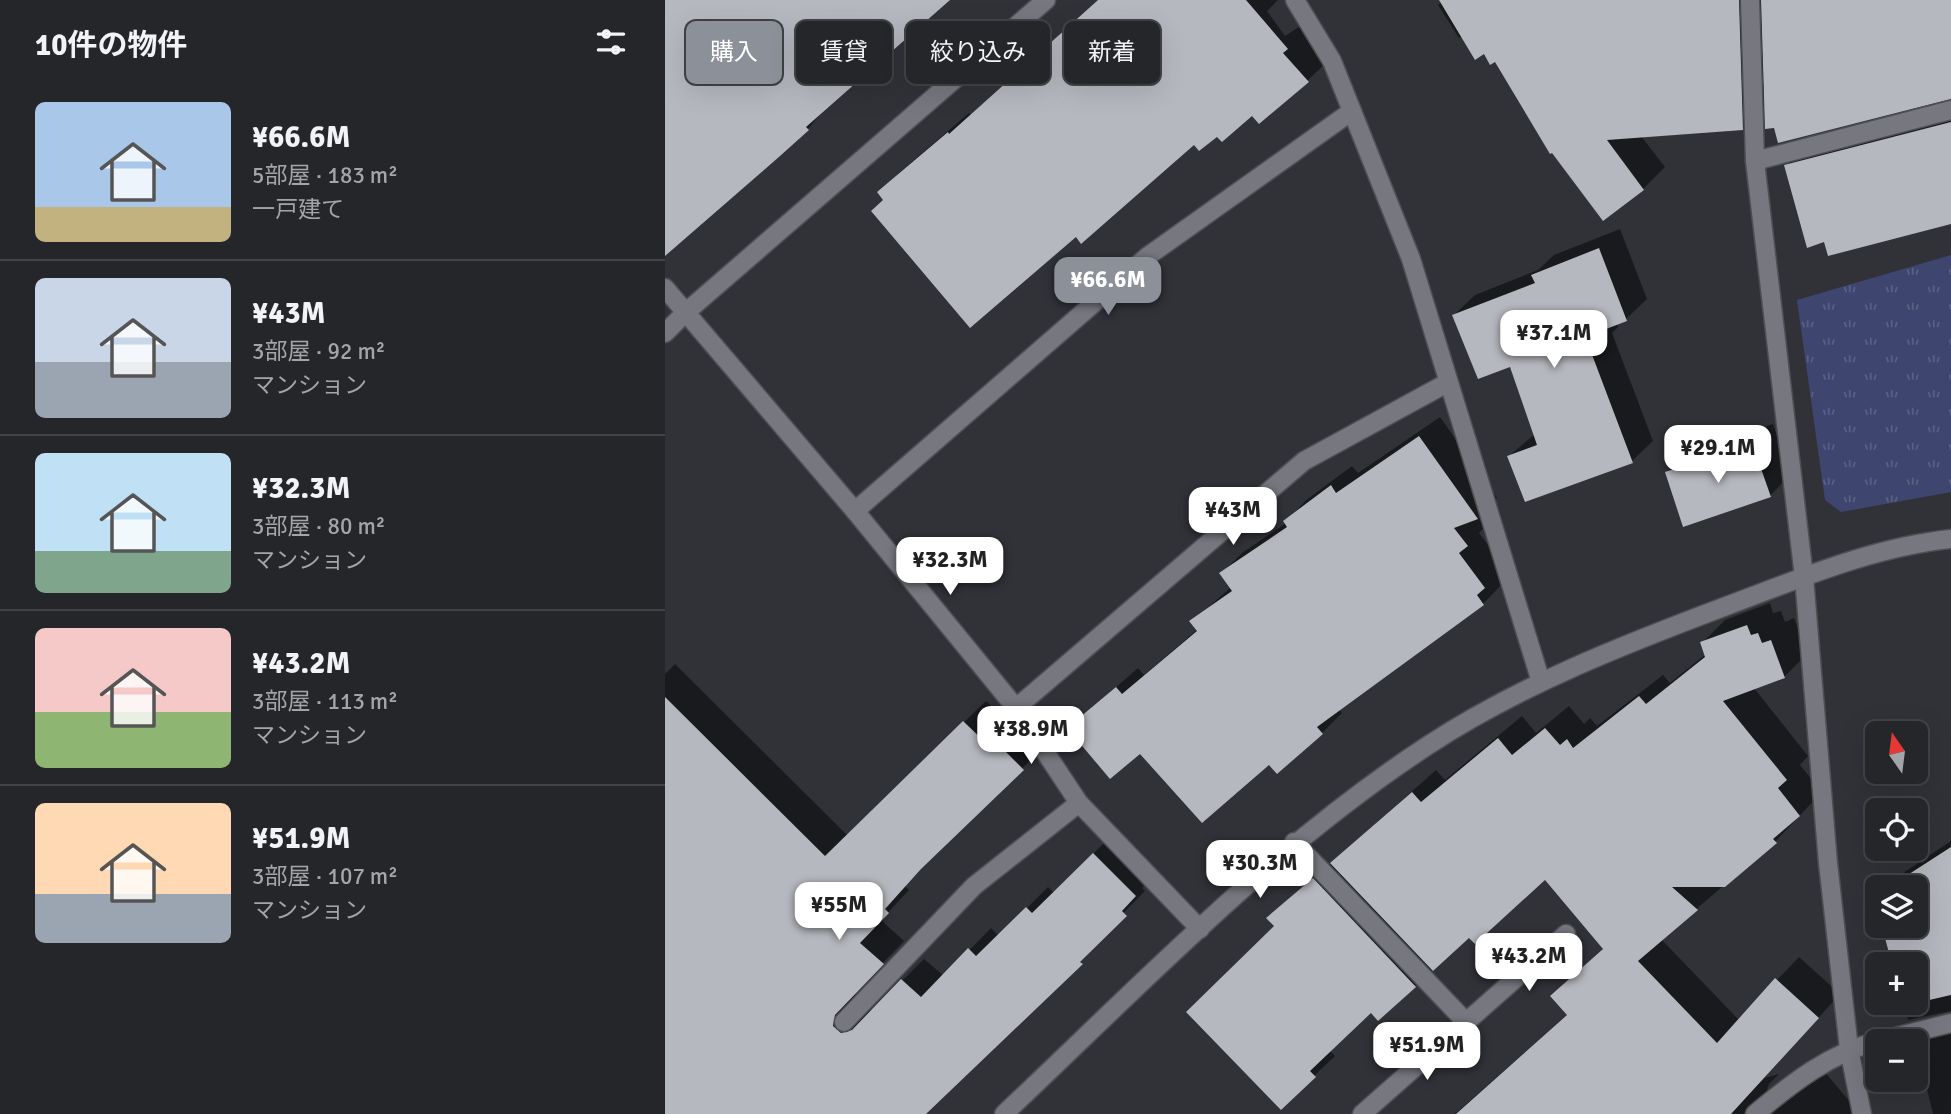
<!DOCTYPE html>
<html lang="ja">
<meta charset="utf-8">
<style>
:root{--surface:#24262a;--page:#303236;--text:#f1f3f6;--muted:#a3a5a8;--line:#414347;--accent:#8c9099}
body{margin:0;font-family:Signika,"Noto Sans JP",sans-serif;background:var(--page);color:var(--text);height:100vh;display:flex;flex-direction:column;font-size:26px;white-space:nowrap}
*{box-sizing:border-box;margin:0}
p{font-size:23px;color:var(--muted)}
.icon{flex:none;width:38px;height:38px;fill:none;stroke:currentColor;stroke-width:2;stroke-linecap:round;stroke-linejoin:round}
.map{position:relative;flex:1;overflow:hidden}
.side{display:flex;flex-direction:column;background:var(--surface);width:665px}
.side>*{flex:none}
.hud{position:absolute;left:21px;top:21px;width:665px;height:63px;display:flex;gap:14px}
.needle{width:46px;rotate:346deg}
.controls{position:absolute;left:1200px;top:721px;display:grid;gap:14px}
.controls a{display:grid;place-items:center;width:63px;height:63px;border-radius:10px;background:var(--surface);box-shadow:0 7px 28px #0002,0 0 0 2px var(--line);font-size:35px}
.price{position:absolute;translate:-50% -60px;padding:0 16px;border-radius:14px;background:#fff;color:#222;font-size:23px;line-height:46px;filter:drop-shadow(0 2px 4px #0008)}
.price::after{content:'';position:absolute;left:50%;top:42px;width:21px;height:16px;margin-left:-10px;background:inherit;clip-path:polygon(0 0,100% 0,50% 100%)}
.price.active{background:var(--accent);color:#fff}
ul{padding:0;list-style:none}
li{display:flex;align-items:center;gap:21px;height:175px;padding:0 35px}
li+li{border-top:2px solid var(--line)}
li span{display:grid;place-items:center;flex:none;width:196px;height:140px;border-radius:10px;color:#555}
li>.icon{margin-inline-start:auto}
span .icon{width:84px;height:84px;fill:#fffc;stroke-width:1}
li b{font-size:30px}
h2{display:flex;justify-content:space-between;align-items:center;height:84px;padding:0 35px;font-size:30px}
.tag{padding:0 24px;border-radius:10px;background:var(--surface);box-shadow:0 7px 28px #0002,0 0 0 2px var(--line);font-size:24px;line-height:63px}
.tag.active{background:var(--accent);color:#fff}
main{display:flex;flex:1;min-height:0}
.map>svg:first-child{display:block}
.grass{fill:url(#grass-tufts)}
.shadow{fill:#0007}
.building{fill:#b6b8bf}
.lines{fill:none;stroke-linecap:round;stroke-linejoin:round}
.minor-casing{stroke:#4d4f54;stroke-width:21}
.minor{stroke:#77787f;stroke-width:18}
</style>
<main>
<section class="side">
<h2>10件の物件<svg class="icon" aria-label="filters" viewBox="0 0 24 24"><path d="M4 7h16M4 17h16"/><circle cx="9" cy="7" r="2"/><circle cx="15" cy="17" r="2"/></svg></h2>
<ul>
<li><span style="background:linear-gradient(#a9c7e8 75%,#c2b280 0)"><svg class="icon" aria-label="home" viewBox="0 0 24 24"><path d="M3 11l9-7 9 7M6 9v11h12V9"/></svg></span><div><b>¥66.6M</b><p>5部屋 · 183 m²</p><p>一戸建て</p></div></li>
<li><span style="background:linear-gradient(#c9d6e8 60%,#9aa5b1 0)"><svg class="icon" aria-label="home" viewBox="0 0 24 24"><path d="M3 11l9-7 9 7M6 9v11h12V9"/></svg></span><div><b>¥43M</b><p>3部屋 · 92 m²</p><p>マンション</p></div></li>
<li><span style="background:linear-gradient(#bfe0f5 70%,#7fa58c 0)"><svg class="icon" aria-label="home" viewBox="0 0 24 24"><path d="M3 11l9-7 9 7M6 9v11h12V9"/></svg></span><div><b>¥32.3M</b><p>3部屋 · 80 m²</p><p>マンション</p></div></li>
<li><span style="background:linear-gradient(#f6c9c9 60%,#8fb573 0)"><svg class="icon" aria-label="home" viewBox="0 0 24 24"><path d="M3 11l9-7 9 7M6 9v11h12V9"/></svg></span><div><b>¥43.2M</b><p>3部屋 · 113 m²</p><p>マンション</p></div></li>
<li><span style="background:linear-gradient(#ffd9b3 65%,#9aa5b1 0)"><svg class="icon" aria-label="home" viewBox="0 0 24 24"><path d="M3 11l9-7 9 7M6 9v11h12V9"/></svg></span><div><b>¥51.9M</b><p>3部屋 · 107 m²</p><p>マンション</p></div></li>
</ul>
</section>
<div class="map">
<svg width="1286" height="1114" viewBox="0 0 1286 1114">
<defs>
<pattern id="grass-tufts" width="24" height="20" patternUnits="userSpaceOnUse" patternTransform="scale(1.75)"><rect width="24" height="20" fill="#3e466f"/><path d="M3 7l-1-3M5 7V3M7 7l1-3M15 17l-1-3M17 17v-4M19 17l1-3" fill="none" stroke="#596083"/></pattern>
</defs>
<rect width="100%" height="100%" fill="#303238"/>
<path class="grass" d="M 1286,255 L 1286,492 L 1176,512 L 1160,500 L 1132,300 Z"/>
<g class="shadow">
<path d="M 0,0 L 283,0 L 163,105 L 143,129 L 0,232 Z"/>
<path d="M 433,0 L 613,0 L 602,11 L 620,36 L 634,27 L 663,61 L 642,81 L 552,134 L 529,143 L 411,235 L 220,199 L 214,193 L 235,172 L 304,113 L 306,115 Z"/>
<path d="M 778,0 L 1286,0 L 1286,98 L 1101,104 L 1077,129 L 976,136 L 1000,167 L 978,189 L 938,218 L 830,60 L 798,36 L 794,38 L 773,5 Z"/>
<path d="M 1286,107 L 1286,223 L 1160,240 L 1121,166 L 1143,144 Z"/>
<path d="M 955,229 L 982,299 L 961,319 L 952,323 L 953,327 L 947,333 L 988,441 L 967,461 L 844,456 L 870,434 L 846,365 L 789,315 L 810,295 L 873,270 L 889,255 Z"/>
<path d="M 775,417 L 832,498 L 815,515 L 822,525 L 814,533 L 840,567 L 832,574 L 838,583 L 818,604 L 674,709 L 677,713 L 657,733 L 604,762 L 404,728 L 473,668 L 479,675 L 533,629 L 527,622 L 566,587 L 556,574 L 577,553 L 621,523 L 640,501 L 687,466 L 693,473 Z"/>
<path d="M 1108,424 L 1125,475 L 1105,496 L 1002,473 L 1022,452 Z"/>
<path d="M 1105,603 L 1108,613 L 1116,611 L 1120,622 L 1129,618 L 1142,654 L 1119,677 L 1089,688 L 1143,756 L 1135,765 L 1157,792 L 1110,842 L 996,939 L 1074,1020 L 1134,957 L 1175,994 L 1099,1078 L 1114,1074 L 1104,1084 L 1101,1093 L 1108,1102 L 1159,1071 L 1195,1114 L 790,1114 L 903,1014 L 887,996 L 939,948 L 880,878 L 804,936 L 714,1019 L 706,1010 L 664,1050 L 670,1056 L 616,1107 L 611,926 L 604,918 L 771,770 L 780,780 L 857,716 L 871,733 L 904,706 L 919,724 L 925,718 L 932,726 L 998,675 L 1005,683 L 1041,654 L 1037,643 L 1060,620 Z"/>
<path d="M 10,664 L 182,835 L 321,701 L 343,722 L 349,717 L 379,747 L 271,852 L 240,886 L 244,890 L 216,920 L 239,941 L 191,991 L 189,1004 L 198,1012 L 209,1009 L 259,959 L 279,976 L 326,928 L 334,936 L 383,887 L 389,893 L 450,832 L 491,874 L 477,888 L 480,891 L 260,1114 L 0,1114 L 0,674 Z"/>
<path d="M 1286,841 L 1286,1011 L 1243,1020 L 1239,1003 L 1251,1003 L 1251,964 L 1228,964 L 1221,938 L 1214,926 L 1251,926 L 1251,887 L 1217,887 Z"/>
<path d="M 1286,1018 L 1286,1114 L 1268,1114 L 1251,1043 L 1273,1021 Z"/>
</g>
<g class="building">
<path d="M 0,0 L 285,0 L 141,127 L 144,130 L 115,156 L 0,256 Z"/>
<path d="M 433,0 L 581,0 L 623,49 L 618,53 L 644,82 L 594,124 L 587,116 L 557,142 L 552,137 L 534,151 L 529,145 L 416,244 L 411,237 L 305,328 L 206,211 L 218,200 L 212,192 L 283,132 L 284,134 Z"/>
<path d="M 774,0 L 1074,0 L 1078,130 L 942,140 L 979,190 L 938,221 L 887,153 L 885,154 L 830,62 L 825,65 L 819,54 L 810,60 Z"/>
<path d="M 1096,0 L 1286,0 L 1286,99 L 1113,143 L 1109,128 L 1100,129 Z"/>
<path d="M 1286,122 L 1286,224 L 1163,256 L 1159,242 L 1142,248 L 1119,165 Z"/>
<path d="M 934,248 L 962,321 L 928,334 L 934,349 L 926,352 L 968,463 L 860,502 L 842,456 L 872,445 L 845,367 L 813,379 L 787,315 L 870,283 L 866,275 Z"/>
<path d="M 754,436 L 813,519 L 789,528 L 803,546 L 794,553 L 820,588 L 812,595 L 819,605 L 652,727 L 658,734 L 612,774 L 604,765 L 537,823 L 475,754 L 445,779 L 402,728 L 451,687 L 457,694 L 532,631 L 524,621 L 567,591 L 554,573 L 622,527 L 618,521 L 666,485 L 671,493 Z"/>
<path d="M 1087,443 L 1106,497 L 1018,527 L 1000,472 Z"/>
<path d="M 1082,625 L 1086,635 L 1093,633 L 1097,643 L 1106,640 L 1120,678 L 1058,701 L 1122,780 L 1113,788 L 1135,816 L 1108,839 L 1112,843 L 1060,887 L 1007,887 L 1033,910 L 973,961 L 1052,1043 L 1110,978 L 1154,1018 L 1066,1114 L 791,1114 L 902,1015 L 885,996 L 938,949 L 880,880 L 810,944 L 804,938 L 768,971 L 665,863 L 747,792 L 756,802 L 833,738 L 847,755 L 880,728 L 895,745 L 902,739 L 908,748 L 974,696 L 981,704 L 1040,657 L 1035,642 Z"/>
<path d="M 0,697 L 160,856 L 298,721 L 321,743 L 326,737 L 359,770 L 256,869 L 220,909 L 224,913 L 195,943 L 219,964 L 170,1015 L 168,1026 L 176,1033 L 187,1030 L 236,979 L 256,997 L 303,948 L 311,956 L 361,907 L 367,913 L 428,853 L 471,896 L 457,911 L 462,916 L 415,962 L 418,964 L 261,1114 L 0,1114 Z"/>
<path d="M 1286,847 L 1286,995 L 1251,1003 L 1251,964 L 1227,964 L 1220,938 L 1198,904 L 1213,894 L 1213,926 L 1251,926 L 1251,887 L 1224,887 Z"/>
<path d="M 648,878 L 751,987 L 713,1021 L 706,1013 L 645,1071 L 651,1077 L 616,1110 L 521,1012 L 609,926 L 601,918 Z"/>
</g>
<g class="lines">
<defs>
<g id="minor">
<path d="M 630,0 L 667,61 L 746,259 L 876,682"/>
<path d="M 1085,0 L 1090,161 L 1139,577 L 1163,863 L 1184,1049 L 1197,1114"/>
<path d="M 1090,161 L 1286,110"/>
<path d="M 0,288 L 190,511 L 351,708 L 414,803 L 535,929"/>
<path d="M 0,333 L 20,313 L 381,0"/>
<path d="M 190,511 L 483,256 L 687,111"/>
<path d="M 351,708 L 639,461 L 782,383"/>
<path d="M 629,842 L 801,1022"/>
<path d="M 179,1022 L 309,886 L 414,803"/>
<path d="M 1214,1041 L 1286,1023"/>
<path d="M 339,1114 C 475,986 605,849 762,746 C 855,685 960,644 1064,605 C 1136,578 1209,547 1286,539"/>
<path d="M 697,1114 L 901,934"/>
<path d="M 1090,1114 C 1127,1083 1165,1053 1213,1041"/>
</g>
</defs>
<use href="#minor" class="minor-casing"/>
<use href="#minor" class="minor"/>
</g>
</svg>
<div class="controls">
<a><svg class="needle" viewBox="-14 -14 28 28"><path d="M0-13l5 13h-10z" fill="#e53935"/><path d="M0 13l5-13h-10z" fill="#a3a5a8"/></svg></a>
<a><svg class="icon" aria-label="locate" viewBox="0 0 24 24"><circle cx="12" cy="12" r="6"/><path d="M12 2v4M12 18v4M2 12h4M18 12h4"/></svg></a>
<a><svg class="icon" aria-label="layers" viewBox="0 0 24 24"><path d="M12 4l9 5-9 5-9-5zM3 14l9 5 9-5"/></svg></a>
<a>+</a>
<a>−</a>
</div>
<b class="price active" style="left:443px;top:317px">¥66.6M</b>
<b class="price" style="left:889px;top:370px">¥37.1M</b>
<b class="price" style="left:1053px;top:485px">¥29.1M</b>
<b class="price" style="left:568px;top:547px">¥43M</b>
<b class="price" style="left:285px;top:597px">¥32.3M</b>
<b class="price" style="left:366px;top:766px">¥38.9M</b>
<b class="price" style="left:595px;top:900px">¥30.3M</b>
<b class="price" style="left:174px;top:942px">¥55M</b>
<b class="price" style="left:864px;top:993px">¥43.2M</b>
<b class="price" style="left:762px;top:1082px">¥51.9M</b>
<div class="hud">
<a class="tag active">購入</a>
<a class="tag">賃貸</a>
<a class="tag">絞り込み</a>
<a class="tag">新着</a>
</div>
</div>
</main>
